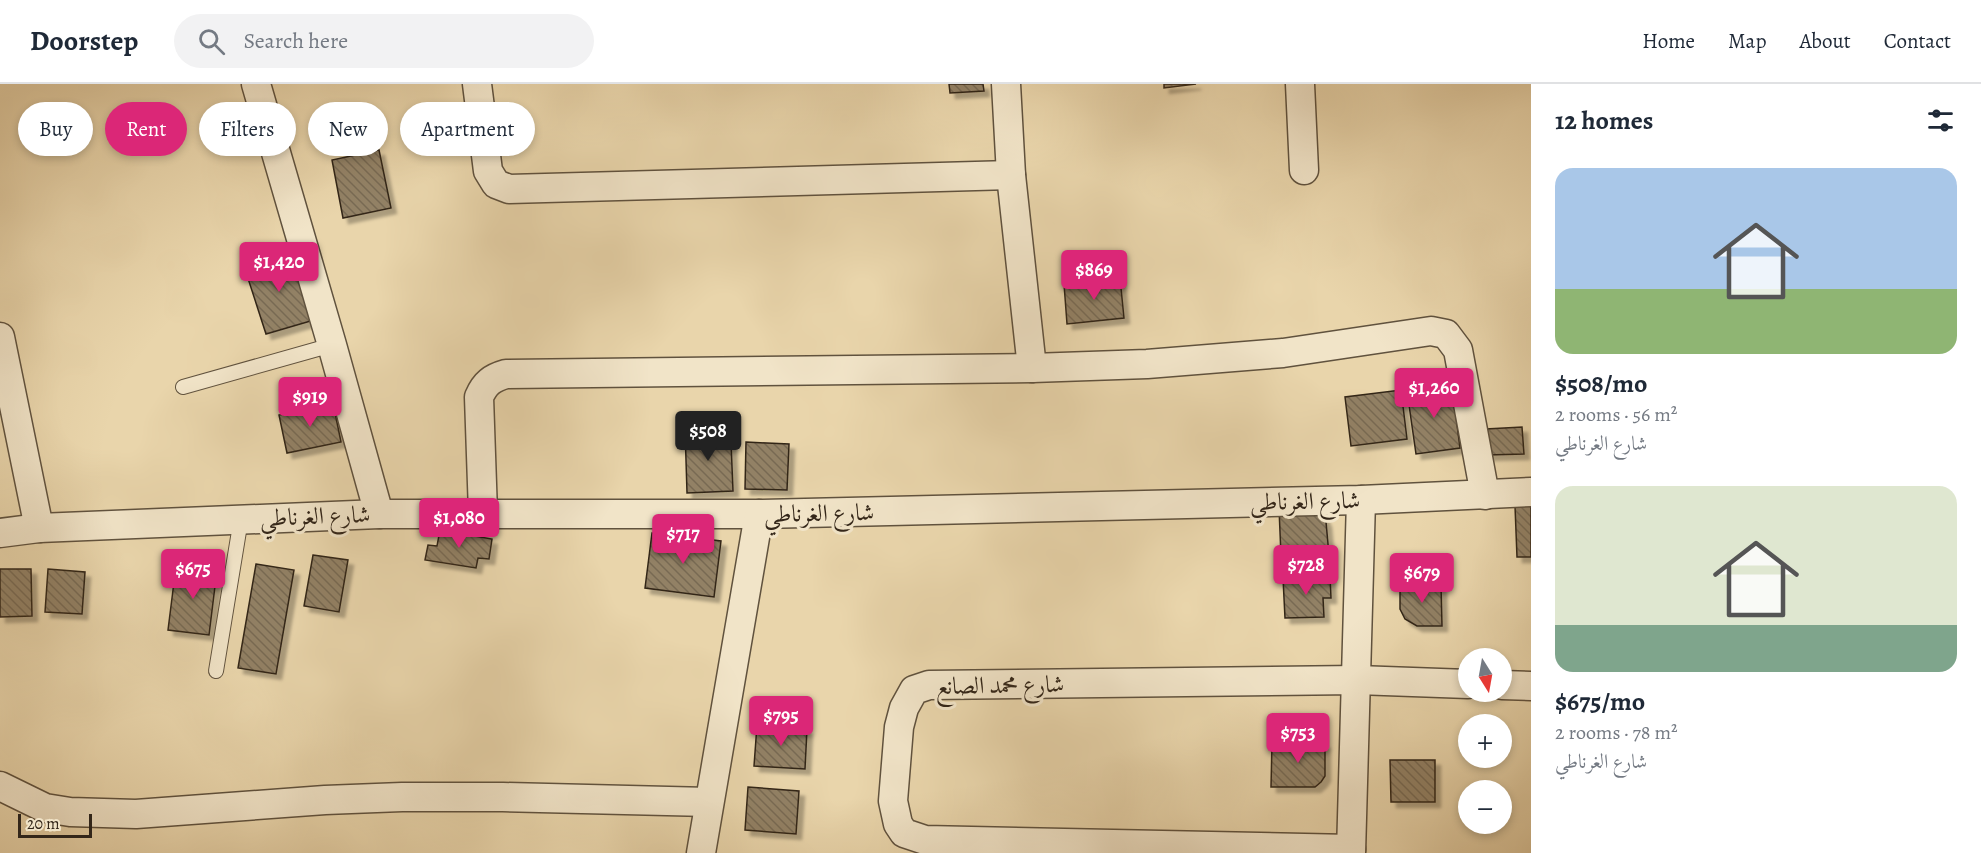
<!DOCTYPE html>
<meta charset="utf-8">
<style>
:root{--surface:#fff;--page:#f2f2f3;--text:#1f2937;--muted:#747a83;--line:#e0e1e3;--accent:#db2777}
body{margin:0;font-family:Alegreya,Amiri,serif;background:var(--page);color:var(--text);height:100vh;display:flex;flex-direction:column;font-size:22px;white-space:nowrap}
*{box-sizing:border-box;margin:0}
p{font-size:20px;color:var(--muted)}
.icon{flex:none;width:33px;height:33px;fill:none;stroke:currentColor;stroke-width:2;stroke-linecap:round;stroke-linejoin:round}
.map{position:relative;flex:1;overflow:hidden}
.sheet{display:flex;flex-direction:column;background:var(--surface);width:450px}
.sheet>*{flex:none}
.banner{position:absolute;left:18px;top:18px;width:570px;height:54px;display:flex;gap:12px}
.needle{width:39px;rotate:169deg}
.fabs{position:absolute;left:1458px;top:564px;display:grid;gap:12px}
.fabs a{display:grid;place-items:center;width:54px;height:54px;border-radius:50%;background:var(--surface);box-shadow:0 3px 9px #0003;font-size:30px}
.scale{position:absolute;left:18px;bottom:15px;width:74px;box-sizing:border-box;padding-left:6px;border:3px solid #332619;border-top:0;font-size:16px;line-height:21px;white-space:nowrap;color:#332619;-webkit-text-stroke:4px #f1e4c8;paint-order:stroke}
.price{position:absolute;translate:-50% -51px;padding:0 14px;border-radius:6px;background:var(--accent);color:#fff;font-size:20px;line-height:39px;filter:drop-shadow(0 2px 3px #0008)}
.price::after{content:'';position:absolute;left:50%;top:36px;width:18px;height:14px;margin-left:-9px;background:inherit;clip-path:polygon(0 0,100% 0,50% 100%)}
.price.active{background:#222;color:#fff}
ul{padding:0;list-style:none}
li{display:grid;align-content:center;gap:12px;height:318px;padding:0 24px}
li span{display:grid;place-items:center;height:186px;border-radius:18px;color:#555}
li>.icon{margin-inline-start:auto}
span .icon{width:108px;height:108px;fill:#fffc;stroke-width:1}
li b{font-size:26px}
h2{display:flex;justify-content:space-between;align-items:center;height:72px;padding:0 24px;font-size:26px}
.pill{padding:0 21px;border-radius:27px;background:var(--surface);box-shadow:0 3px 9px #0003;font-size:21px;line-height:54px}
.pill.active{background:var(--accent);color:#fff}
header{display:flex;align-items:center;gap:36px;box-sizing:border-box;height:84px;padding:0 30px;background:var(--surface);border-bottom:2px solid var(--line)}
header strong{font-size:28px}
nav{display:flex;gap:33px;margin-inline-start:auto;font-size:21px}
.search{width:420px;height:54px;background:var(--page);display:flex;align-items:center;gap:15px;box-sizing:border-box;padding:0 21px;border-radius:33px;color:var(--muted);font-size:22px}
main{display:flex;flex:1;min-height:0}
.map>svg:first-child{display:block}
.building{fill:url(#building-back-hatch);stroke:#332619;stroke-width:1.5;filter:url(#shadow)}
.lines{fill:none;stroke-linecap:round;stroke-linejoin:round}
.lane-casing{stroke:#60523e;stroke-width:16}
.street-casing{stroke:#60523e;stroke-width:31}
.lane{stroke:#f1e4c8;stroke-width:14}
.street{stroke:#f1e4c8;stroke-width:28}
.labels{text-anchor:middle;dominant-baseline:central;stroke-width:6;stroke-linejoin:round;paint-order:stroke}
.street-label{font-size:24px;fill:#332619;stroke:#f1e4c8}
</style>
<header>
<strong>Doorstep</strong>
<div class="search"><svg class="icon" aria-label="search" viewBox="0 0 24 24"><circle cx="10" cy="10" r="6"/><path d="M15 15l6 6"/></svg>Search here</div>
<nav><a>Home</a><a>Map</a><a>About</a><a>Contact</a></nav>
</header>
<main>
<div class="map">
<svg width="1531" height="769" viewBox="0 0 1531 769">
<defs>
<pattern id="building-back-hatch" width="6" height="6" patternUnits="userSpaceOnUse" patternTransform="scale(1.5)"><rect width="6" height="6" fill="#928165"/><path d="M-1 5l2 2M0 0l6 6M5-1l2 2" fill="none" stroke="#786952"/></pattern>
<filter id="shadow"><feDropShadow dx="5.5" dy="5.5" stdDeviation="1.5" flood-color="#0004"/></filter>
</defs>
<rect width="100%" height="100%" fill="#e9d5ab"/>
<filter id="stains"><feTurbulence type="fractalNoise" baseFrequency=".00333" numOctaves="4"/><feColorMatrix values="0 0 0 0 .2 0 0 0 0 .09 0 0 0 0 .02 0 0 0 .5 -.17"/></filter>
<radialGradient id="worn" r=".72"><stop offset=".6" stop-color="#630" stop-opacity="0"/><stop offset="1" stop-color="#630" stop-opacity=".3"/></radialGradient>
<g class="building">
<path d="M 949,0 L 983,0 L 984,7 L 950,9 Z"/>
<path d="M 1164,0 L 1196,0 L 1164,4 Z"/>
<path d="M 379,66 L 391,124 L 343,134 L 332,76 Z"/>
<path d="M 293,167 L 314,236 L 266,250 L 244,182 Z"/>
<path d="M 1120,194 L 1124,234 L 1067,240 L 1064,200 Z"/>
<path d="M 1452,301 L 1460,364 L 1416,370 L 1407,307 Z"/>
<path d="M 1401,306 L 1407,355 L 1351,362 L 1345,313 Z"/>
<path d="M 333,319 L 341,358 L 287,369 L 279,331 Z"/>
<path d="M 715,343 L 715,359 L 731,358 L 733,407 L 687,409 L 685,344 Z"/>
<path d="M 1522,343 L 1524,370 L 1487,371 L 1486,345 Z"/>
<path d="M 746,358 L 789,360 L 787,406 L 745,405 Z"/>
<path d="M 1515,422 L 1531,422 L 1531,473 L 1517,473 Z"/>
<path d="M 1279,424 L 1322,430 L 1326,438 L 1329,471 L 1281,472 Z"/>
<path d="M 440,446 L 492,455 L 489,475 L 478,474 L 476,484 L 425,476 L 428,461 L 437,462 Z"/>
<path d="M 652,449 L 670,451 L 669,456 L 678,457 L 679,452 L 721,457 L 714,513 L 645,504 Z"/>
<path d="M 313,471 L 348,476 L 339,528 L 304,522 Z"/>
<path d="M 256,480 L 294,486 L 276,590 L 238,584 Z"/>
<path d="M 176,482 L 217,486 L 209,551 L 168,546 Z"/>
<path d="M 0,485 L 31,485 L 32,532 L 0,533 Z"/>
<path d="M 48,485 L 85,488 L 82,530 L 45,528 Z"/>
<path d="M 1330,492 L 1331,514 L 1323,514 L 1324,533 L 1285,534 L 1283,494 Z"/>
<path d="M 1400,499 L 1441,501 L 1442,542 L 1417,542 L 1405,535 L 1400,525 Z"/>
<path d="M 757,641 L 807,645 L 805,685 L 754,682 Z"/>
<path d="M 1272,658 L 1325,659 L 1325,692 L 1321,698 L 1315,703 L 1271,703 Z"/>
<path d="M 1390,676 L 1435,676 L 1435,718 L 1391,718 Z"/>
<path d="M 748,703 L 799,707 L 796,750 L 745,746 Z"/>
</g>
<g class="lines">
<defs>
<g id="lane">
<path d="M 183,303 L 332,261"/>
<path d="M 216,587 L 241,435"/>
</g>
<g id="street">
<path d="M 256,0 L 332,261 L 379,430"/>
<path d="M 477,0 L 488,87 L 496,100 L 509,105 L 1011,91"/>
<path d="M 1006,0 L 1011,91 L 1032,284"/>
<path d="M 1300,0 L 1304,86"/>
<path d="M 0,253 L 39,444"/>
<path d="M 483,429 L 479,313 C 485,299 492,294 506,290 L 1032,284 L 1147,280 L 1283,269 L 1431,247 L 1446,250 L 1458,266 L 1485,411"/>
<path d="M 0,449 L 39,444 L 379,430 L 759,430 L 1361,416 L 1531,408"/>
<path d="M 1502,601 L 1531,602"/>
<path d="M 0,702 L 45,724 L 70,728 L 136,730 L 325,716 L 402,713 L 503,713 L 709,718"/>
<path d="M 1351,765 L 925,756 L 904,749 L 898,740 L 893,717 L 899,643 L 904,624 L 914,606 L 929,601 L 1357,596 L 1468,600"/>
<path d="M 701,769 L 759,430"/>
<path d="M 1351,769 L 1361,416"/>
</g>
</defs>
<use href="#lane" class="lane-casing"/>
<use href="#street" class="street-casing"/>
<use href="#lane" class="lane"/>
<use href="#street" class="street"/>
</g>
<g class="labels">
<g class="street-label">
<text transform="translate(1305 417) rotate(-1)">شارع الغرناطي</text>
<text transform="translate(819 429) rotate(-1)">شارع الغرناطي</text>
<text transform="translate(315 432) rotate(-2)">شارع الغرناطي</text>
<text transform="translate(1000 601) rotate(-1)">شارع محمد الصانع</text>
</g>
</g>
<rect width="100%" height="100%" filter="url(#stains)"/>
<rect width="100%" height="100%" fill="url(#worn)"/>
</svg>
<div class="fabs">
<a><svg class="needle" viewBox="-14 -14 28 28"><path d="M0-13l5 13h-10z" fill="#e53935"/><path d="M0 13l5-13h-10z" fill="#747a83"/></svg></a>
<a>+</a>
<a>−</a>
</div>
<div class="scale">20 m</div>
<b class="price" style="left:279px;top:209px">$1,420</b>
<b class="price" style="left:1094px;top:217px">$869</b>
<b class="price" style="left:1434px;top:335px">$1,260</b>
<b class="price" style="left:310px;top:344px">$919</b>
<b class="price active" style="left:708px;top:378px">$508</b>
<b class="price" style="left:459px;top:465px">$1,080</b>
<b class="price" style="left:683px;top:481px">$717</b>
<b class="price" style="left:1306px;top:512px">$728</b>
<b class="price" style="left:193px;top:516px">$675</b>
<b class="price" style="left:1422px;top:520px">$679</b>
<b class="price" style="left:781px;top:663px">$795</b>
<b class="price" style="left:1298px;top:680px">$753</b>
<div class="banner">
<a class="pill">Buy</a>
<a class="pill active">Rent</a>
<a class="pill">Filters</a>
<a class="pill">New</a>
<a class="pill">Apartment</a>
</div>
</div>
<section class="sheet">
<h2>12 homes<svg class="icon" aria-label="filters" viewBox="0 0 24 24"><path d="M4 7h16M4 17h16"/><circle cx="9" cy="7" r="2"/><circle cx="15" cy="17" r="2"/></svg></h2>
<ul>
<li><span style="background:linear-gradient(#a9c7e8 65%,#8fb573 0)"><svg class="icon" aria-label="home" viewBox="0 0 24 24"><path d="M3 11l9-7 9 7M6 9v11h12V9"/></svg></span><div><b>$508/mo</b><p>2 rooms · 56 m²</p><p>شارع الغرناطي</p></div></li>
<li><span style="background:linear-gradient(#dfe7d0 75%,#7fa58c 0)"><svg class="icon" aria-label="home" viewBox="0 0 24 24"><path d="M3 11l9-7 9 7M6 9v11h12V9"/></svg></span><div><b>$675/mo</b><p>2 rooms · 78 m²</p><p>شارع الغرناطي</p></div></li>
</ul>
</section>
</main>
